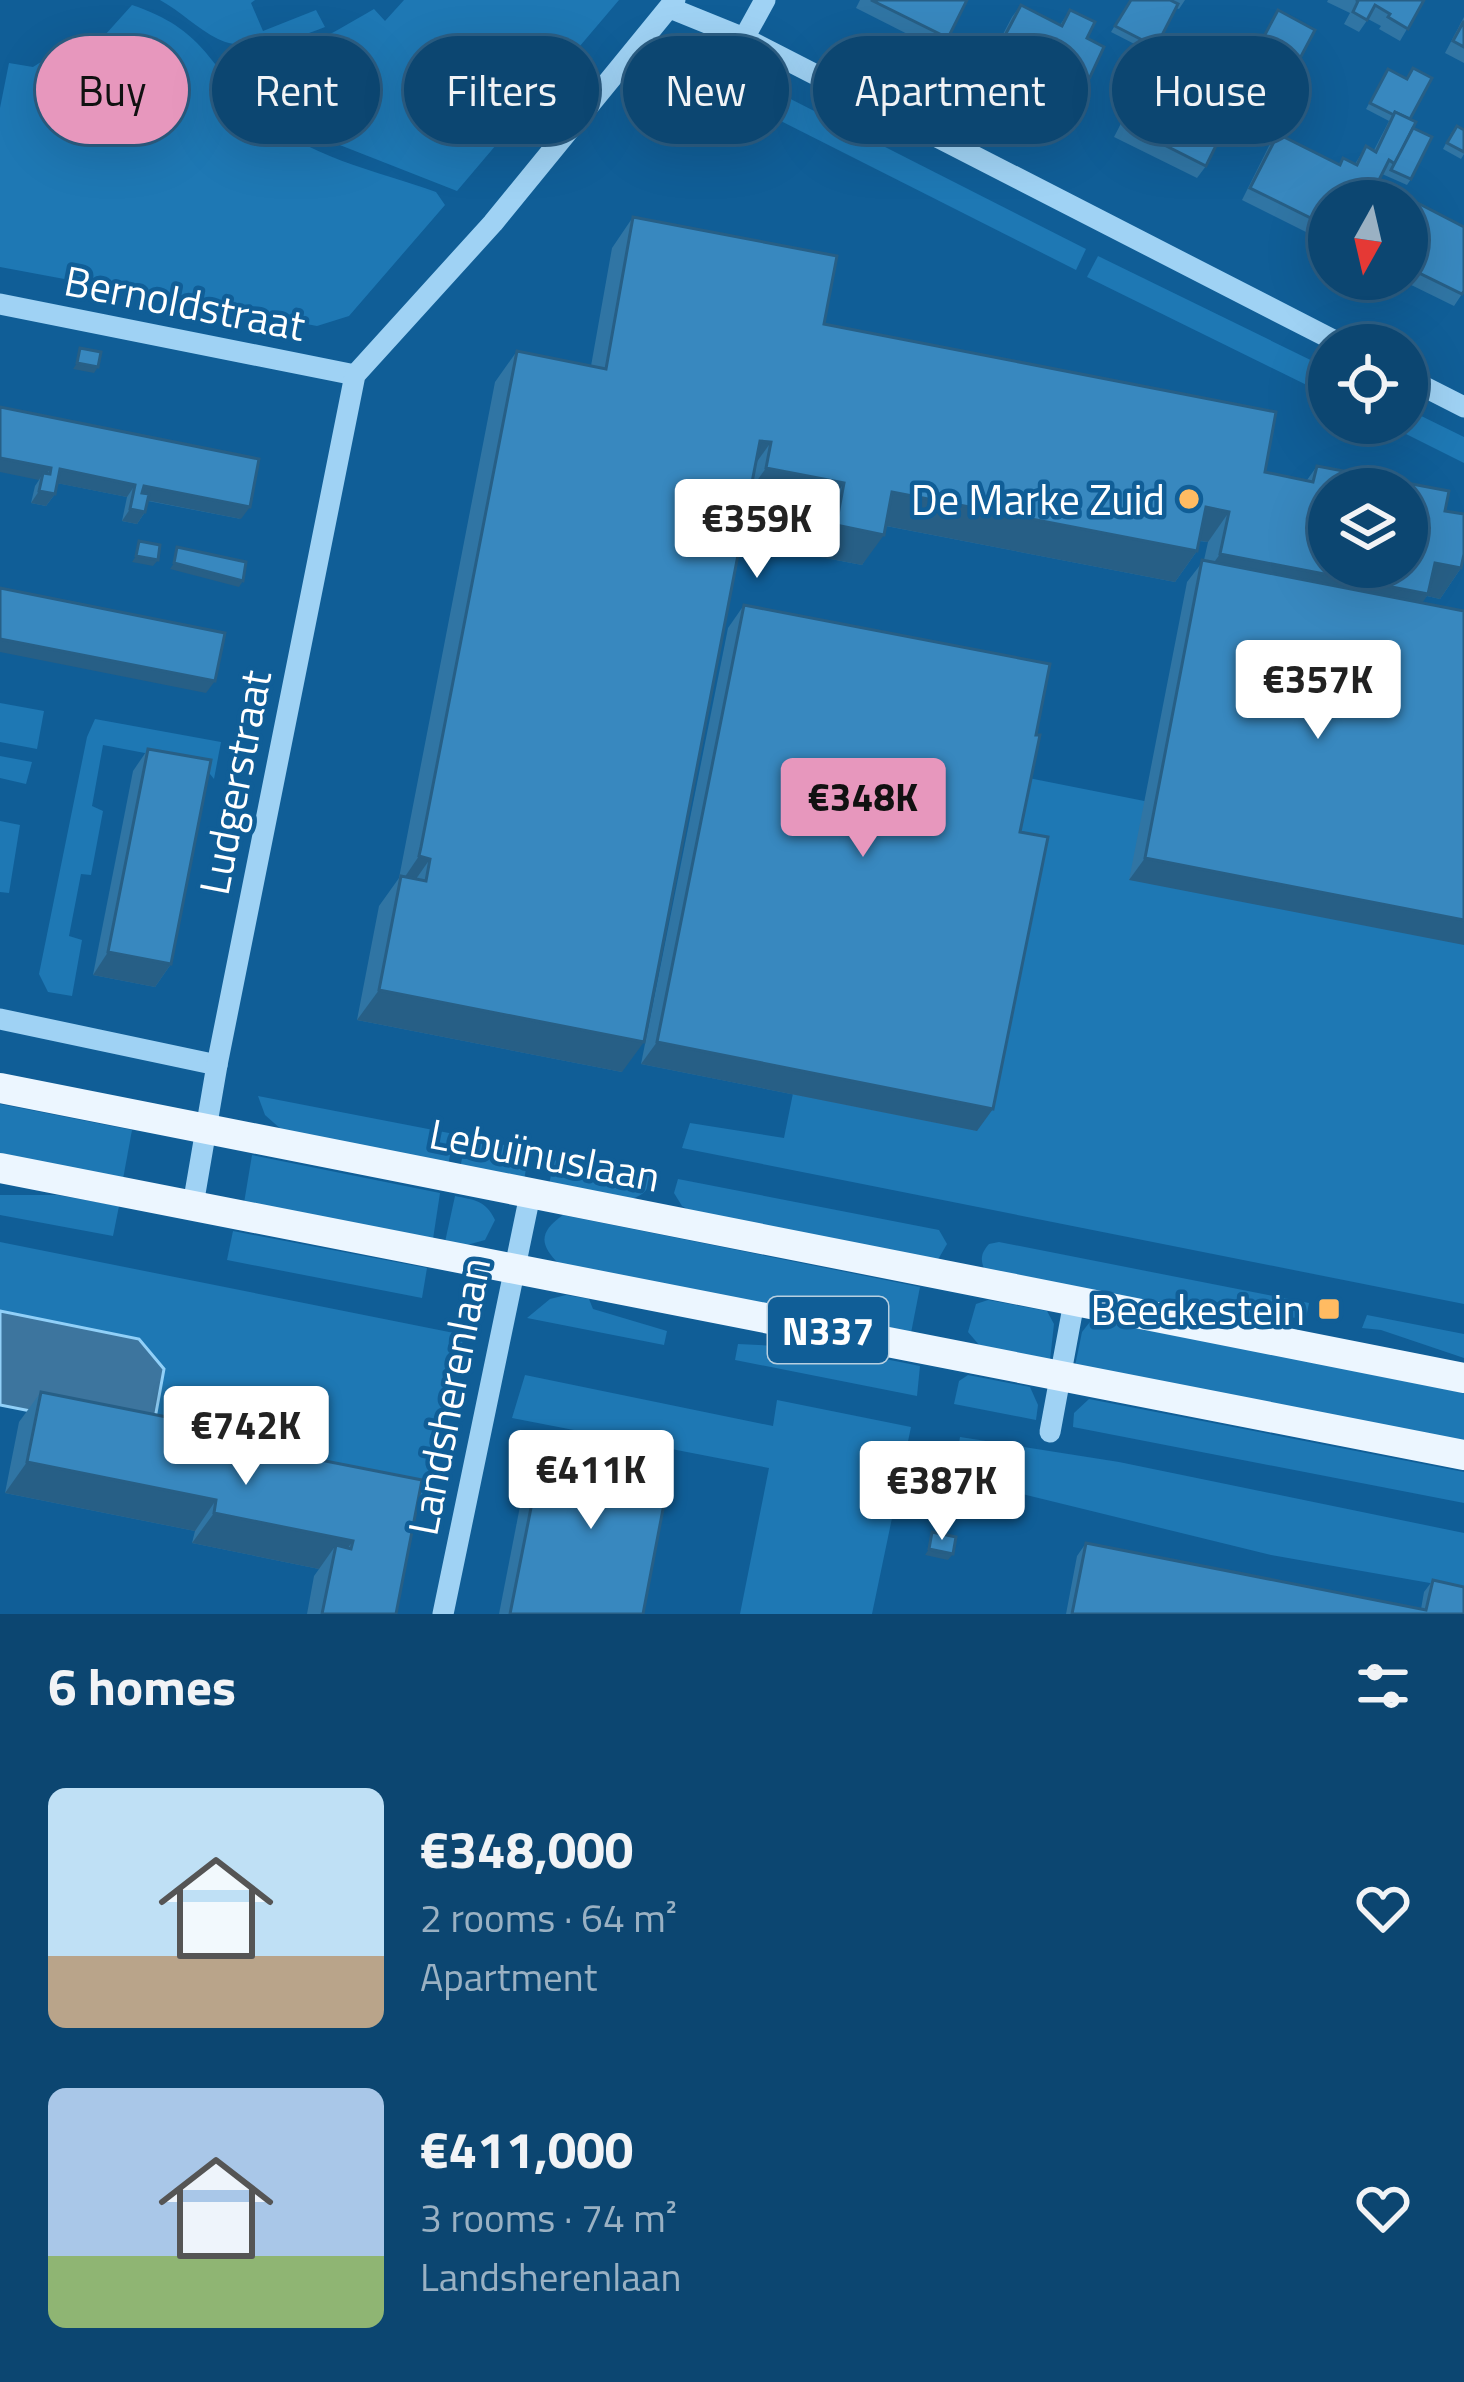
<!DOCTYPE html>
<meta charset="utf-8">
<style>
:root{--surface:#0c4671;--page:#154d76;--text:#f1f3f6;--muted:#9ab1c3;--line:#2c5e84;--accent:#e797bd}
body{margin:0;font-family:"Titillium Web",sans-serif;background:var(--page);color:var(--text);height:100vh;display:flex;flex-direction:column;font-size:45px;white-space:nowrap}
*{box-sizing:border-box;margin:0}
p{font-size:39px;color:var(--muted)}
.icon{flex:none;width:66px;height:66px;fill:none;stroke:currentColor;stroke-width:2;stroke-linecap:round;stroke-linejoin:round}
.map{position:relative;height:1614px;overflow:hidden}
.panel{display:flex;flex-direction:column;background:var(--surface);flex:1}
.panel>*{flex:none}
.guide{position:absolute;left:36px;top:36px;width:1392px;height:108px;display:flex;gap:24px}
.needle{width:78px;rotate:188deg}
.buttons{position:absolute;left:1308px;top:180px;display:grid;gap:24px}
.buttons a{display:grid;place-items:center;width:120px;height:120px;border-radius:50%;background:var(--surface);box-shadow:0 12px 48px #0002,0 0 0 3px var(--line);font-size:60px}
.price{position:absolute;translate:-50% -102px;padding:0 27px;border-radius:12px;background:#fff;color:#222;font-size:39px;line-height:78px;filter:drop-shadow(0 3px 6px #0008)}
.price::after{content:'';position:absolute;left:50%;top:72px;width:36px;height:27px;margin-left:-18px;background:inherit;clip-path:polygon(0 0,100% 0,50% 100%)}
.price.selected{background:var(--accent);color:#111}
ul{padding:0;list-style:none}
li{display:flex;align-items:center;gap:36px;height:300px;padding:0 48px}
li span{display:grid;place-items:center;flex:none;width:336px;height:240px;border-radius:18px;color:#555}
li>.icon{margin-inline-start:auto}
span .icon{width:144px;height:144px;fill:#fffc;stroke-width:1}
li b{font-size:51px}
h2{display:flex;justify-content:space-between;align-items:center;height:144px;padding:0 48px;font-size:51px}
.tag{padding:0 42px;border-radius:54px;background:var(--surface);box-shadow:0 12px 48px #0002,0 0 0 3px var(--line);font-size:42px;line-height:108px}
.tag.selected{background:var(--accent);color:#111}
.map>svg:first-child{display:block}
.green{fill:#1e78b4}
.water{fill:#3d759e;stroke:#91d0f8;stroke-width:3}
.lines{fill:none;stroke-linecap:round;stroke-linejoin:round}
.minor{stroke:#9fd2f4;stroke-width:21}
.major{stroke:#ecf6ff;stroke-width:30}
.wall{fill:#3075a4}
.shaded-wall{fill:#275f86}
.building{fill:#3888bf;stroke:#275f86;stroke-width:3;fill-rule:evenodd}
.poi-dot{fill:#ffbb62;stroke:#105e97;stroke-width:4.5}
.labels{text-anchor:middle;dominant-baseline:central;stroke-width:9;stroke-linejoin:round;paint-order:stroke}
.shield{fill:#105e97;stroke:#b7cfe0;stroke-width:3}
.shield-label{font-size:39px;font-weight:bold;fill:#fff}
.street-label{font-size:42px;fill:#fff;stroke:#105e97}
.poi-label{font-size:42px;fill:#fff;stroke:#105e97;text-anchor:end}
</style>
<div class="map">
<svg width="1464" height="1614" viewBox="0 0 1464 1614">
<rect width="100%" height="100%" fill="#105e97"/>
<g class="green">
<path d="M 160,0 L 255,0 L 251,3 L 263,31 L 316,10 L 325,27 C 295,39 249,54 218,39 C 198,29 180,11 160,0 Z"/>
<path d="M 404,0 L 619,0 L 457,191 L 327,140 L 331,130 L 280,100 L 274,106 L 231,64 L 236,55 C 301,54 319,41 374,9 L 385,21 Z"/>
<path d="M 132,5 C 206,30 207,64 257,112 C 303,156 377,171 436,192 L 445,205 L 349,316 L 317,326 L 0,267 L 0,108 L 9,63 L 33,67 L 71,43 L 96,45 Z"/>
<path d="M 765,86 L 1086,249 L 1076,270 L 755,108 Z"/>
<path d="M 1098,256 L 1329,369 L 1321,392 L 1087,277 Z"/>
<path d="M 1407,409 L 1464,437 L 1464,463 L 1384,423 L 1407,423 Z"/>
<path d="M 0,703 L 44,711 L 37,749 L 0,742 Z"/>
<path d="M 95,719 L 221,742 L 214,779 L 202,764 L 103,745 L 92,806 L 103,811 L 91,875 L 81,874 L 69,936 L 82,940 L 72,996 L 48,992 L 39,974 L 87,737 Z"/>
<path d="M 863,745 L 1250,822 L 1464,828 L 1464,1304 L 682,1148 L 690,1123 L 784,1138 Z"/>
<path d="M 0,756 L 32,762 L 26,784 L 0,778 Z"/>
<path d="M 0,821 L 20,825 L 9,893 L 0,892 Z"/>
<path d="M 258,1096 L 454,1134 L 448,1166 L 282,1130 L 265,1115 Z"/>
<path d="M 0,1104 L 132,1130 L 123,1179 L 0,1153 Z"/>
<path d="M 466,1137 L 523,1149 L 528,1156 L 524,1181 L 460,1169 Z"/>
<path d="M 252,1155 L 440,1193 L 433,1239 L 244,1203 Z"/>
<path d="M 560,1156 L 652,1175 C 646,1220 579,1192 549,1186 L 553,1163 Z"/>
<path d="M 678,1179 L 939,1230 L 947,1244 L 936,1263 L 697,1215 L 682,1206 L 674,1193 Z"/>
<path d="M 0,1195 L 57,1195 L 119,1206 L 113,1236 L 0,1215 Z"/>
<path d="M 455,1196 C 474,1200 486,1200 495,1220 L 485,1240 L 467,1245 L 445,1242 Z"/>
<path d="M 563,1215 L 920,1287 L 911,1333 L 559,1264 C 539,1244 539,1232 563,1215 Z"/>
<path d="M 233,1231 L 427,1268 L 422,1298 L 227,1260 Z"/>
<path d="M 0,1242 L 464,1335 L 426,1502 L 237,1462 L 152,1435 L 163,1369 L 139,1339 L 0,1311 Z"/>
<path d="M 999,1242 L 1309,1303 L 1306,1318 L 1196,1315 L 986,1273 C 980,1261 980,1254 989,1244 Z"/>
<path d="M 566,1295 L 589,1299 L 593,1309 L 667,1331 L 664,1345 L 527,1318 L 550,1299 Z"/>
<path d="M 988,1300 L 1047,1311 L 1054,1324 L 1050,1360 L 980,1346 L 968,1332 L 976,1304 Z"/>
<path d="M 1367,1315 L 1464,1334 L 1464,1358 L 1381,1330 L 1362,1328 Z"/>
<path d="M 1093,1318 L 1464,1393 L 1464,1444 L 1075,1366 L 1082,1332 Z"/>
<path d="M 738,1344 L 835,1349 L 920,1366 L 917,1396 L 735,1360 Z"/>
<path d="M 525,1375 L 773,1426 L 777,1400 L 911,1427 L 872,1614 L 740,1614 L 769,1468 L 512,1418 Z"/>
<path d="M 968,1375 L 1030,1387 L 1038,1405 L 1036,1420 L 954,1404 L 959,1381 Z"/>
<path d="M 1089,1399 L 1464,1472 L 1464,1503 L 1073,1427 L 1074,1413 Z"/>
<path d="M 960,1437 L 1119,1462 L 1464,1533 L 1464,1589 L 1271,1555 L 953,1477 Z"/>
</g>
<path class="water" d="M 0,1311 L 139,1339 L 164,1369 L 152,1435 L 0,1405 Z"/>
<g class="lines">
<g class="minor">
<path d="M 670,8 L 744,38 L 1343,345"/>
<path d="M 744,38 L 765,0"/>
<path d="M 0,304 L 355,375"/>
<path d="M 1407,378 L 1464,407"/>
<path d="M 0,1019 L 217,1065"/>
<path d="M 193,1205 L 217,1065 L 355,375 L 493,223 L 675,0"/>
<path d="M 1050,1432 L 1074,1302"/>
<path d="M 443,1614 L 530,1195"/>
</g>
<g class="major">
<path d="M 0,1088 L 1464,1378"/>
<path d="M 0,1168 L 1464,1455"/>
</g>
</g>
<g class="wall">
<path d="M 860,0 L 967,0 L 948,38 L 939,50 L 856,8 Z"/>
<path d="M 1130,0 L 1185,0 L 1179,9 L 1176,8 L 1152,53 L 1111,32 Z"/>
<path d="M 1328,0 L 1424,0 L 1400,41 L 1379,29 L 1381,26 L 1368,19 L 1359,32 L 1344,24 L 1350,13 L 1327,2 Z"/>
<path d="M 1021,5 L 1060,25 L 1070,10 L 1087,38 L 1078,103 L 1069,115 L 983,72 L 1012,17 Z"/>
<path d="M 1278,10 L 1315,30 L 1295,66 L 1285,114 L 1280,120 L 1256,108 L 1238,140 L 1222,132 L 1206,166 L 1197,178 L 1114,137 L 1148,71 L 1157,59 L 1167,78 L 1212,101 L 1220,89 L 1230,93 L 1238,83 L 1245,87 L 1262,54 L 1255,50 Z"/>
<path d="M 1464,17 L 1464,63 L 1445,53 Z"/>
<path d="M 1388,69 L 1413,128 L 1411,179 L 1407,185 L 1382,174 L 1367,201 L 1359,201 L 1351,197 L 1329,201 L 1329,237 L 1326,242 L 1242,200 L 1269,146 L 1278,134 L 1339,164 L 1343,158 L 1355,164 L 1366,146 L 1374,150 L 1389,121 L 1366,109 Z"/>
<path d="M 1464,130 L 1464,154 L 1461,159 L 1443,149 L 1452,132 Z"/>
<path d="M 1407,201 L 1464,291 L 1454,306 L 1399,279 L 1407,279 Z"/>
<path d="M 633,217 L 824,324 L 1265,472 L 1307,480 L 1317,466 L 1445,511 L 1461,568 L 1440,599 L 1427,596 L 1129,880 L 1187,582 L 1204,560 L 1208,542 L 1199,541 L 1197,551 L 1175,582 L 886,526 L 862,565 L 815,556 L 823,514 L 749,499 L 622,1072 L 357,1020 L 379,906 L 399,878 L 495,382 L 517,351 L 591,366 L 612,248 Z"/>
<path d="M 0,407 L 241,519 L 148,501 L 145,512 L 137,524 L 122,521 L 127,497 L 57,483 L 55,494 L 46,506 L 31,503 L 35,486 L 39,480 Z"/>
<path d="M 744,605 L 1036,735 L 977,1131 L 641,1064 L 728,628 Z"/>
<path d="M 148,749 L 171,964 L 155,987 L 93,975 L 133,771 Z"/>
<path d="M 41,1392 L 229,1442 L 422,1480 L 396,1614 L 307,1614 L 314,1576 L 319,1569 L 192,1543 L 195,1531 L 5,1493 L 19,1422 Z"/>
<path d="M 545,1437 L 643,1614 L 499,1614 L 529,1460 Z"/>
<path d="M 1086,1543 L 1421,1609 L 1424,1592 L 1433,1580 L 1464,1614 L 1066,1614 L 1077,1556 Z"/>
</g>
<g class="shaded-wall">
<path d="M 77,363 L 98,367 L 94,373 L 73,369 Z"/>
<path d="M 760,441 L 771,442 L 749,473 Z"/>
<path d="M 0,458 L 51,468 L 42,480 L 43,473 L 39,480 L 0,472 Z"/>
<path d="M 766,468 L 844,483 L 823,514 L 745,498 Z"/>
<path d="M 60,469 L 135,485 L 127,497 L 51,482 Z"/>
<path d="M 144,486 L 250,507 L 241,519 L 135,498 Z"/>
<path d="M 39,491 L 55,494 L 46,506 L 31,503 Z"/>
<path d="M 892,492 L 1197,551 L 1175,582 L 871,523 Z"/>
<path d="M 1206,507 L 1229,512 L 1208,542 L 1184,538 Z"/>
<path d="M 130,509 L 145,512 L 137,524 L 122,521 Z"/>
<path d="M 836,525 L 884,535 L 862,565 L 815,556 Z"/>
<path d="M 1220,554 L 1435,563 L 1461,568 L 1440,599 L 1427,596 L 1407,625 L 1198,585 Z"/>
<path d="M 136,556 L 158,560 L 153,566 L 132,562 Z"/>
<path d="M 174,563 L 243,581 L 239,587 L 170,569 Z"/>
<path d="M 0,639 L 215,681 L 206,693 L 0,652 Z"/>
<path d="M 419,856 L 430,859 L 409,889 L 398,887 Z"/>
<path d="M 1145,858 L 1464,920 L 1464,945 L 1129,880 Z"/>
<path d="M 108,952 L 171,964 L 155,987 L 93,975 Z"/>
<path d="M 379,990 L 644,1042 L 622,1072 L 357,1020 Z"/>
<path d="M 657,1042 L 993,1109 L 977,1131 L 641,1064 Z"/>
<path d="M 27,1462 L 216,1500 L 195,1531 L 5,1493 Z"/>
<path d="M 214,1513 L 353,1541 L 331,1571 L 336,1545 L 319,1569 L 192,1543 Z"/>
<path d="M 929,1549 L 953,1554 L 948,1560 L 925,1555 Z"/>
</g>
<g class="building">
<path d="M 871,0 L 967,0 L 948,38 Z"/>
<path d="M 1131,0 L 1170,0 L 1178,4 L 1156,47 L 1115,26 Z"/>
<path d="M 1356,0 L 1424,0 L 1408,29 L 1388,17 L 1390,14 L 1375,5 L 1367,20 L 1353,12 L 1358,1 Z"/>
<path d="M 1021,5 L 1062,26 L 1070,10 L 1095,22 L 1087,38 L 1104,47 L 1078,103 L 992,60 Z"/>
<path d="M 1278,10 L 1315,30 L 1297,64 L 1260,44 Z"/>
<path d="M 1464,21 L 1464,47 L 1453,41 Z"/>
<path d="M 1264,51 L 1305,70 L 1285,114 L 1259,101 L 1262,95 L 1246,87 Z"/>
<path d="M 1157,59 L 1173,67 L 1167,78 L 1214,102 L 1220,89 L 1232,94 L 1238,83 L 1262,95 L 1246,128 L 1229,119 L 1206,166 L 1123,124 Z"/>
<path d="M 1413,68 L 1432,78 L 1410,119 L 1395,112 L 1394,115 L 1370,103 L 1388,69 L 1407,79 Z"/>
<path d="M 1395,112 L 1416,122 L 1395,164 L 1389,160 L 1373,192 L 1357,184 L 1349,201 L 1329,201 L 1329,227 L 1250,188 L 1278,134 L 1340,165 L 1343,158 L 1357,165 L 1366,146 L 1376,152 Z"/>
<path d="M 1457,126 L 1464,130 L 1464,152 L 1447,143 Z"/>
<path d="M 1413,128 L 1432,137 L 1411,179 L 1391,170 Z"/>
<path d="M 1406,197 L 1464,227 L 1464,291 L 1462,294 L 1407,267 L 1407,201 L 1404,201 Z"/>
<path d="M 633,217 L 837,256 L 824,324 L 1276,412 L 1265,472 L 1313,482 L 1317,466 L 1449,491 L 1445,511 L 1464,514 L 1464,554 L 1461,568 L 1435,563 L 1428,594 L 1220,554 L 1229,512 L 1206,507 L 1197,551 L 892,492 L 884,535 L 836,525 L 844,483 L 766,468 L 771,442 L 760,441 L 644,1042 L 379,990 L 401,876 L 426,881 L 430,859 L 419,856 L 421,847 L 517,351 L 606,369 ZM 1329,489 L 1407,489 L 1407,567 L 1329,567 Z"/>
<path d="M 80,348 L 101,352 L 98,367 L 77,363 Z"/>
<path d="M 0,407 L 259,459 L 250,507 L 144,486 L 142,493 L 149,494 L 145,512 L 130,509 L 135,485 L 60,469 L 55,494 L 39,491 L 43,473 L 50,474 L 51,468 L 0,458 Z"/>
<path d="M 139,541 L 160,545 L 158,560 L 136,556 Z"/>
<path d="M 177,547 L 246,562 L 243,581 L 174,563 Z"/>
<path d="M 1202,560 L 1464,611 L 1464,920 L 1145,858 Z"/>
<path d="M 0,588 L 225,633 L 215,681 L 0,639 Z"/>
<path d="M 744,605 L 1050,664 L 1036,735 L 1040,735 L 1020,832 L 1048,837 L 993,1109 L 657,1042 Z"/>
<path d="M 148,749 L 211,760 L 171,964 L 108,952 Z"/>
<path d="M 41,1392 L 232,1430 L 229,1442 L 422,1480 L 396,1614 L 322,1614 L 336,1545 L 351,1549 L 353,1541 L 214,1513 L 216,1500 L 27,1462 Z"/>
<path d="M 545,1437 L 672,1462 L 643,1614 L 510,1614 Z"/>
<path d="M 932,1532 L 956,1537 L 953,1554 L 929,1549 Z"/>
<path d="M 1086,1543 L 1426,1610 L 1433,1580 L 1464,1587 L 1464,1614 L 1072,1614 Z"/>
</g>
<g class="poi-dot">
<circle cx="1189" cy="499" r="12"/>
<rect x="1317" y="1297" width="24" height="24" rx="6"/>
</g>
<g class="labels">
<rect class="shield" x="768" y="1297" width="120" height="66" rx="9"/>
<g class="shield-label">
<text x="828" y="1330">N337</text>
</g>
<g class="street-label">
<text transform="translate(185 302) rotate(11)">Bernoldstraat</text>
<text transform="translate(234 782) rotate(-79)">Ludgerstraat</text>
<text transform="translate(545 1154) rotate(11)">Lebuïnuslaan</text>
<text transform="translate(448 1396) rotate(-79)">Landsherenlaan</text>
</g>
<g class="poi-label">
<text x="1165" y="499">De Marke Zuid</text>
<text x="1305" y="1309">Beeckestein</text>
</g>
</g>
</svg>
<div class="buttons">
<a><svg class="needle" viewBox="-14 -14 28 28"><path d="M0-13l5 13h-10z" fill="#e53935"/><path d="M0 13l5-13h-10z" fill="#9ab1c3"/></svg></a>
<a><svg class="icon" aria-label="locate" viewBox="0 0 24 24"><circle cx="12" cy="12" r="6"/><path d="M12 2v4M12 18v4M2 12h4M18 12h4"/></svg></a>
<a><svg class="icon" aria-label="layers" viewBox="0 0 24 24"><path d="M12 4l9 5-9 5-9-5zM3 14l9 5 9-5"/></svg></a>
</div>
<b class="price" style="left:757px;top:581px">€359K</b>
<b class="price" style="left:1318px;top:742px">€357K</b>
<b class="price selected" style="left:863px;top:860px">€348K</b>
<b class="price" style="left:246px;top:1488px">€742K</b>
<b class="price" style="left:591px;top:1532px">€411K</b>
<b class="price" style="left:942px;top:1543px">€387K</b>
<div class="guide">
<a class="tag selected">Buy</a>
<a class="tag">Rent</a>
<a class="tag">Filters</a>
<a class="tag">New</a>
<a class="tag">Apartment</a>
<a class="tag">House</a>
</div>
</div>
<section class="panel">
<h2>6 homes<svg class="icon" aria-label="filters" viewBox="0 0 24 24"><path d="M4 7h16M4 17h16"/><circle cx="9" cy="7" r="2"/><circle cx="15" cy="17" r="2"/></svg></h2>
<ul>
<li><span style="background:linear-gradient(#bfe0f5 70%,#b9a48a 0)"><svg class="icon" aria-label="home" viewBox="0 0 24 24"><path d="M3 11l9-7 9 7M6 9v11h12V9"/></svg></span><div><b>€348,000</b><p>2 rooms · 64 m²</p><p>Apartment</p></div><svg class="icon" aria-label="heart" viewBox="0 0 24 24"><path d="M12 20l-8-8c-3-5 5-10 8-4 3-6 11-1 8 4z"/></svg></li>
<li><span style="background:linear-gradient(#a9c7e8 70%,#8fb573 0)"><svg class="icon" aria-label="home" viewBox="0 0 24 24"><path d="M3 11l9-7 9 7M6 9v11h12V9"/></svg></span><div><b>€411,000</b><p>3 rooms · 74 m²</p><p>Landsherenlaan</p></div><svg class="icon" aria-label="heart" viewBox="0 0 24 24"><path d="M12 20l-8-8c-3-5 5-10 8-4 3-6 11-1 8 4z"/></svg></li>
</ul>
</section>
